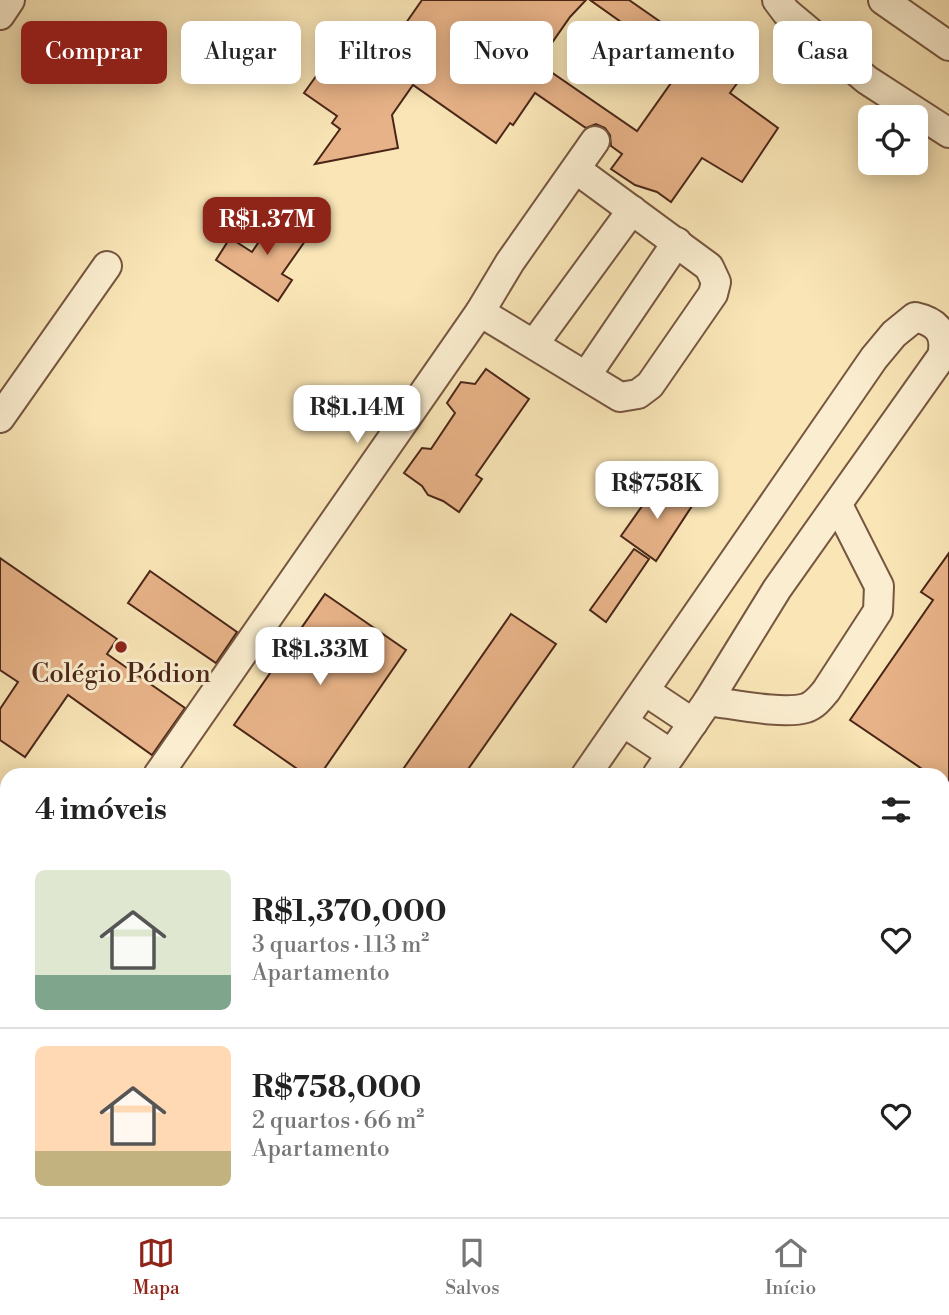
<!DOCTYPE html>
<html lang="pt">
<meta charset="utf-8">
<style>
:root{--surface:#fff;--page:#f6f6f6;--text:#222;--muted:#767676;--line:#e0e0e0;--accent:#8f2418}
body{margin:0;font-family:"Libre Bodoni",serif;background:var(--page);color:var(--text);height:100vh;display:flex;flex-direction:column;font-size:26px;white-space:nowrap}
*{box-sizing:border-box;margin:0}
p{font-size:23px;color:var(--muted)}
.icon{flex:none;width:38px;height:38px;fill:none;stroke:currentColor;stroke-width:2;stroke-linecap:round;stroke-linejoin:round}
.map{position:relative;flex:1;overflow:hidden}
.details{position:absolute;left:0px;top:768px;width:950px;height:450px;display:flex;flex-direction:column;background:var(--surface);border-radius:21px 21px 0 0;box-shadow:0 4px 18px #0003}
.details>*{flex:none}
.top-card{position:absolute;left:21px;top:21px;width:908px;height:63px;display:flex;gap:14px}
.buttons{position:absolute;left:858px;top:105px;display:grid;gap:14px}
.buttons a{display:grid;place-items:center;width:70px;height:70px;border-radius:10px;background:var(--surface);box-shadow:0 4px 18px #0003;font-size:35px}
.price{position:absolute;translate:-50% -60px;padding:0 16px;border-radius:14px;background:#fff;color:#222;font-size:23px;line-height:46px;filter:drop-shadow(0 2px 4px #0008)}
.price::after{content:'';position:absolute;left:50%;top:42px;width:21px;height:16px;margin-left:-10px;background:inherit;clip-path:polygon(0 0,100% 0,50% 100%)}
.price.current{background:var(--accent);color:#fff}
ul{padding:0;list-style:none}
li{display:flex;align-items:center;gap:21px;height:175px;padding:0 35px}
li+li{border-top:2px solid var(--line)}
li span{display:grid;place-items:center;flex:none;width:196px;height:140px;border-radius:10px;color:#555}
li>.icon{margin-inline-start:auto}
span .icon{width:84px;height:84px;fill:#fffc;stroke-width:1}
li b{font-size:30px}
h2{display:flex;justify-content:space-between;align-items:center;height:84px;padding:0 35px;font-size:30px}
.tag{padding:0 24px;border-radius:10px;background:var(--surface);box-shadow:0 4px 18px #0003;font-size:24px;line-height:63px}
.tag.current{background:var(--accent);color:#fff}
.tab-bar{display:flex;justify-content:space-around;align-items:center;height:98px;border-top:2px solid var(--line);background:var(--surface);font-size:19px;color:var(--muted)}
.tab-bar a{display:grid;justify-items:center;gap:4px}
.tab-bar .current{color:var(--accent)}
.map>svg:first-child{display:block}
.green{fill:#bcc58f;stroke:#837654;stroke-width:2}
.building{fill:#e7b287;stroke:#4a2618;stroke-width:2}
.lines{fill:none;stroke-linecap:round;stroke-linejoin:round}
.minor-casing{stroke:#765640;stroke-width:32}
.major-casing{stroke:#4a2618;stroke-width:38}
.minor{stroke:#fbeed0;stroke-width:28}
.major{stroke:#ecc27b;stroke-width:35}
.poi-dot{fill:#8f2418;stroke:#fbeed0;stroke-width:2.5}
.labels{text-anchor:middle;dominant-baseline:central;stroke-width:6;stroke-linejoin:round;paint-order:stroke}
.poi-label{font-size:26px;fill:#4a2618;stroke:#fbeed0}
</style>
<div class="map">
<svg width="949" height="1217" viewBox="0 0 949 1217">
<rect width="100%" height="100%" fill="#f9e5b6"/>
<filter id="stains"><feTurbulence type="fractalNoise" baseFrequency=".00286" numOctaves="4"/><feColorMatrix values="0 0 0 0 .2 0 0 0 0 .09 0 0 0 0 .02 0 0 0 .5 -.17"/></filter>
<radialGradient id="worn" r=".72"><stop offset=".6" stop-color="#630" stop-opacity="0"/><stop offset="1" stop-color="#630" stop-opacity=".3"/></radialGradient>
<path class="green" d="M 0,1089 L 7,1094 L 7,1211 L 176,1211 L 184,1217 L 0,1217 Z"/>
<g class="building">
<path d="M 422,0 L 586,0 L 570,17 L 538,63 L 637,131 L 683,66 L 590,0 L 629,0 L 698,48 L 695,52 L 738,82 L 730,93 L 778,128 L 742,182 L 702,158 L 671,202 L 657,192 L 635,185 L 611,169 L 622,154 L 611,146 L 610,135 L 605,128 L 596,124 L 586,128 L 535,93 L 513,125 L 510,123 L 496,143 L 413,85 L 392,115 L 398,148 L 315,164 L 340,129 L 332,123 L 337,116 L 304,93 L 332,54 L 369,76 Z"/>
<path d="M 279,212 L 310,234 L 282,274 L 292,280 L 278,301 L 216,260 L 230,238 L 252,252 Z"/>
<path d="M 486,369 L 529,399 L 476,475 L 482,479 L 459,512 L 443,501 L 428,495 L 422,486 L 404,473 L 422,448 L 431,449 L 455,413 L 447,403 L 461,382 L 475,384 Z"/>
<path d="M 659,482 L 692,506 L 656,561 L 621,536 Z"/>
<path d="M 634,549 L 649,559 L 606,622 L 590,610 Z"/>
<path d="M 949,553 L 949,788 L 943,784 L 943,775 L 931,775 L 850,720 L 933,600 L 921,592 Z"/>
<path d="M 0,558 L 117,639 L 107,654 L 185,708 L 152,755 L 68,695 L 25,757 L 0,740 L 0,709 L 18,682 L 0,670 Z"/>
<path d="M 150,571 L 237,632 L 216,663 L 128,603 Z"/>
<path d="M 325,594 L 406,650 L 320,775 L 306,775 L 234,725 Z"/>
<path d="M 511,614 L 556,644 L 464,775 L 399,775 Z"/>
</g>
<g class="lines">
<defs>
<g id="minor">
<path d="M 777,0 L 786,12 L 867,80 L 949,133"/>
<path d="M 883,0 L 949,46"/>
<path d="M 0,15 L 10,0"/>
<path d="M 480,312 L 620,397 L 638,394 L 650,385 L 713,294 L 716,282 L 709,267 L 577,170"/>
<path d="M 534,344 L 632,210"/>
<path d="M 586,376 L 677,242"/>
<path d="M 0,418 L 107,266"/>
<path d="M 645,691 L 693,723"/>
<path d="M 708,701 C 733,704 783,715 806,708 C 815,705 820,698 826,691 L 878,611 L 879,586 L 838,505"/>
<path d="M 623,722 L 671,754"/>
<path d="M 158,775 L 480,312 L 510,262 L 595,141"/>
<path d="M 586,775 L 874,358 L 894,334 L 915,317 C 938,322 947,334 942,356 L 777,589 L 708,701 L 657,775"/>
<path d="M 943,964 L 949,956"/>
<path d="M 0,1002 L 7,992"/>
<path d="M 864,1211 L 864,1217"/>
<path d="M 273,1217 L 277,1211"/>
<path d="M 343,1217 L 347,1211"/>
<path d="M 678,1217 L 682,1211"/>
</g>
<g id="major">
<path d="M 0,1073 L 7,1078"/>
<path d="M 199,1211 L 208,1217"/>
</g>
</defs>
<use href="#minor" class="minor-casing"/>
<use href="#major" class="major-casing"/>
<use href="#minor" class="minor"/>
<use href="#major" class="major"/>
</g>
<circle class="poi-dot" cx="121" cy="647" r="7"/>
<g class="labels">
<g class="poi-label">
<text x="121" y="674">Colégio Pódion</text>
</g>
</g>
<rect width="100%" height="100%" filter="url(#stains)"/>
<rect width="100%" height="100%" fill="url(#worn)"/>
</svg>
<div class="buttons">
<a><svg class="icon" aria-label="locate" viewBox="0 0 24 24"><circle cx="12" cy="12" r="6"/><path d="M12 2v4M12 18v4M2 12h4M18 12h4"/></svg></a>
</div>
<b class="price current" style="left:267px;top:257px">R$1.37M</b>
<b class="price" style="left:357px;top:445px">R$1.14M</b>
<b class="price" style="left:657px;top:521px">R$758K</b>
<b class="price" style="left:320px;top:687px">R$1.33M</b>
<div class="top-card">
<a class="tag current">Comprar</a>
<a class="tag">Alugar</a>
<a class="tag">Filtros</a>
<a class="tag">Novo</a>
<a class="tag">Apartamento</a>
<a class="tag">Casa</a>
</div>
<section class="details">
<h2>4 imóveis<svg class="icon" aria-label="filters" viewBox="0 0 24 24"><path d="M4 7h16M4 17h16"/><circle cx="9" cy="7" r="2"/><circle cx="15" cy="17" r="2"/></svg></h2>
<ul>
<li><span style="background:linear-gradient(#dfe7d0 75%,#7fa58c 0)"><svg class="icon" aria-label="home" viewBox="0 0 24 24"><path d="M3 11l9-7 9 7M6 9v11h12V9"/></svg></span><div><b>R$1,370,000</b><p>3 quartos · 113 m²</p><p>Apartamento</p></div><svg class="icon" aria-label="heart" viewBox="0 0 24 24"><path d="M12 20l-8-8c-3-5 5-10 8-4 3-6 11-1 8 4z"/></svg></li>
<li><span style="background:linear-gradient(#ffd9b3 75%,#c2b280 0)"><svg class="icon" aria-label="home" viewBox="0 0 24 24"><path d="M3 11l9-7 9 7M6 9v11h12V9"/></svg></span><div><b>R$758,000</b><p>2 quartos · 66 m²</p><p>Apartamento</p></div><svg class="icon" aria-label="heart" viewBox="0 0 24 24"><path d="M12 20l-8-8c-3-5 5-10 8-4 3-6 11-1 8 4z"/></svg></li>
</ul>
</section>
</div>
<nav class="tab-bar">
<a class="current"><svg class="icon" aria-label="map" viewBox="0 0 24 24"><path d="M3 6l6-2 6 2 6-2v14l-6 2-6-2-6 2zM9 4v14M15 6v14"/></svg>Mapa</a>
<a><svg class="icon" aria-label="saved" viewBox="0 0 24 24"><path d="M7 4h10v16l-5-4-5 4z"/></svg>Salvos</a>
<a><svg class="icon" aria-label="home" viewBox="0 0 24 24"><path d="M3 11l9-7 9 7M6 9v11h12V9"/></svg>Início</a>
</nav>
